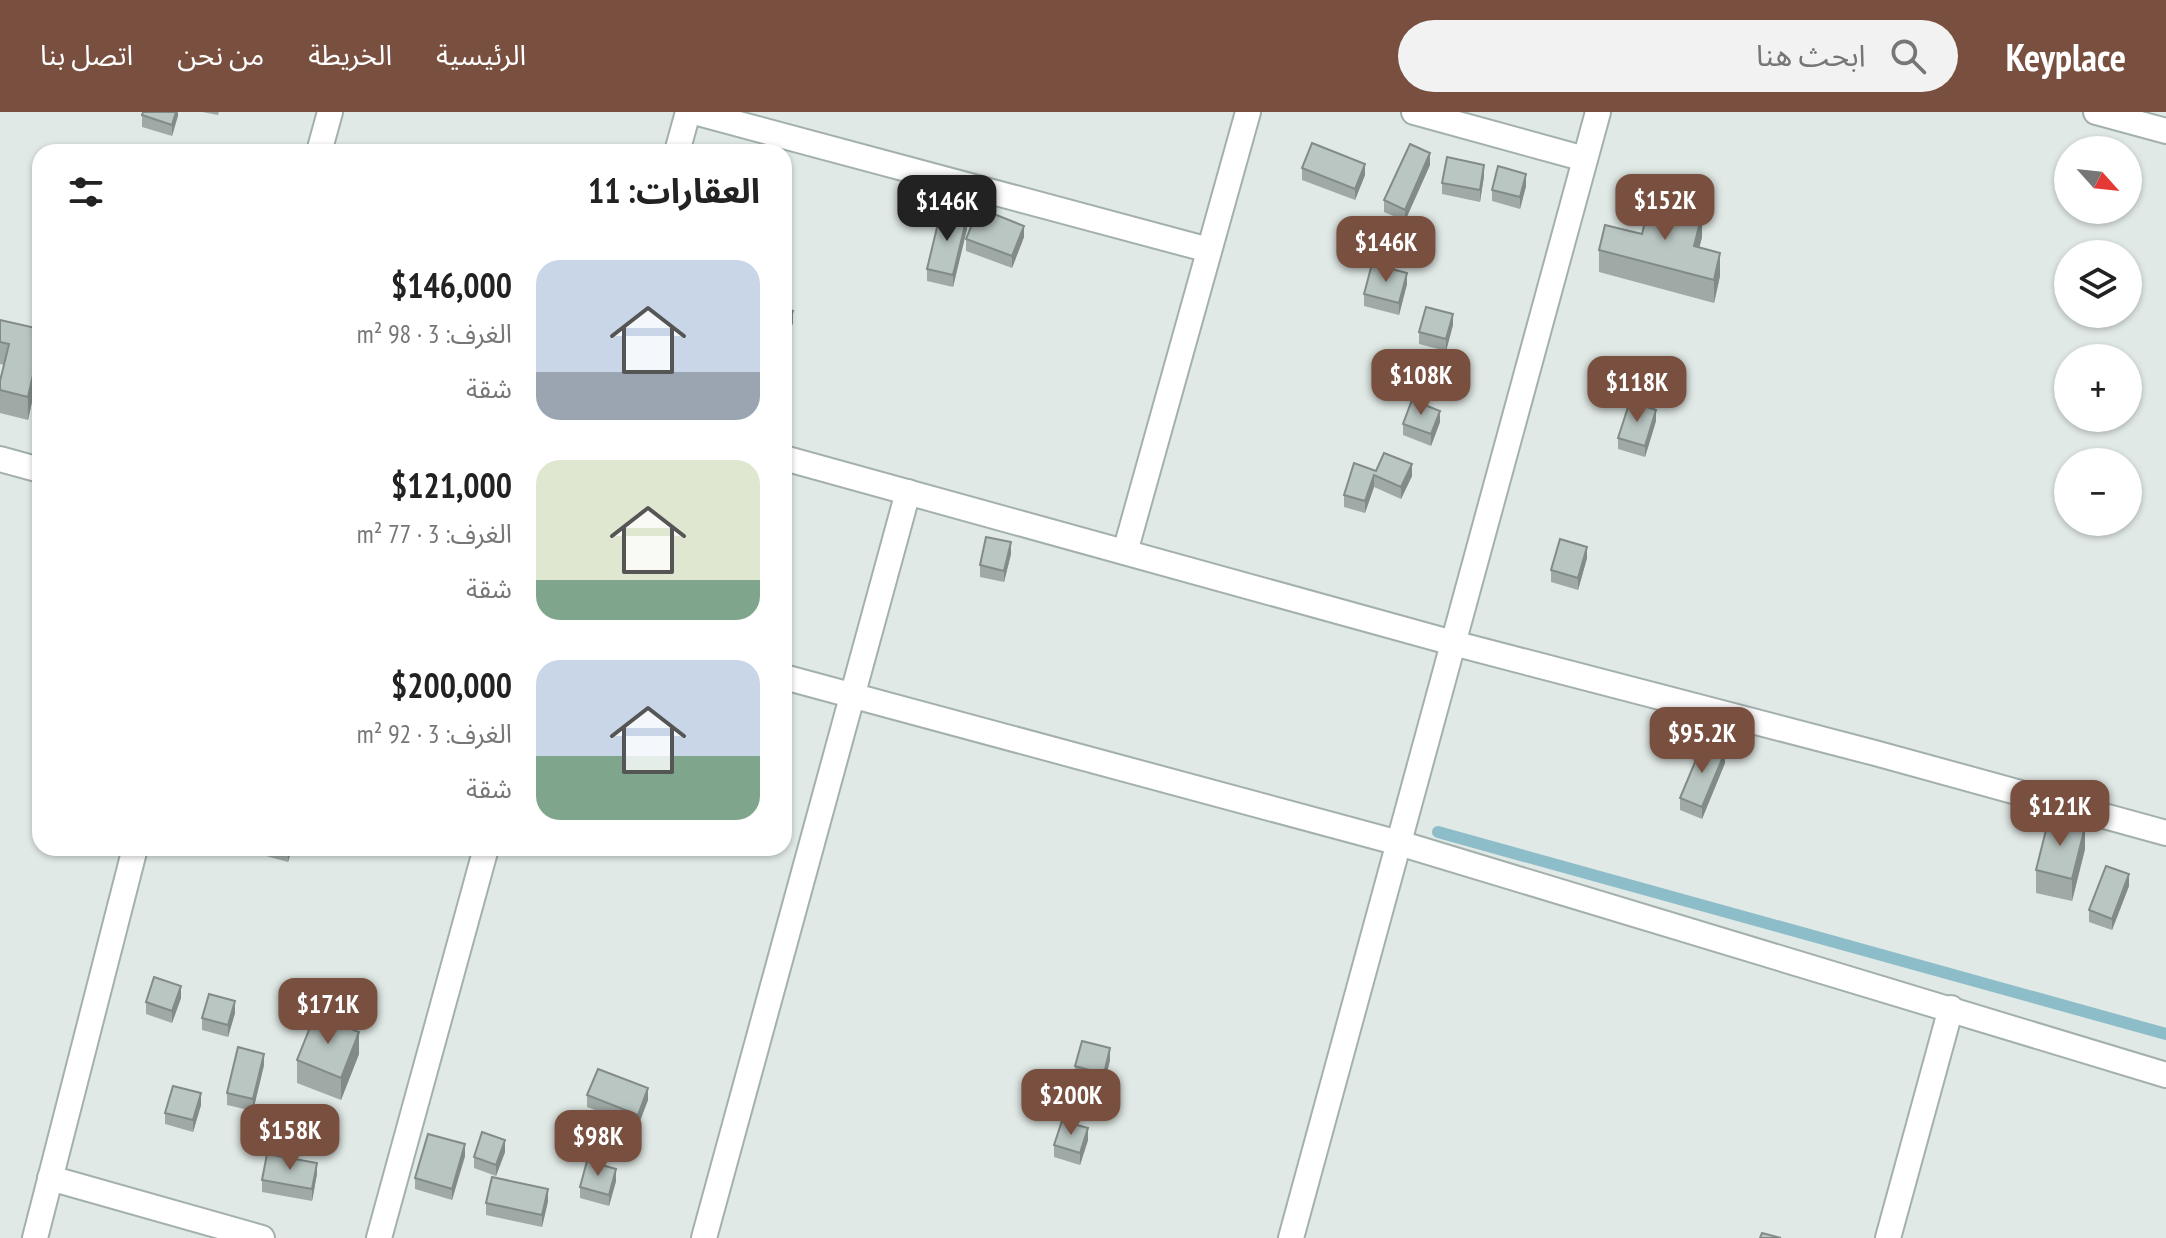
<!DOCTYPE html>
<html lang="ar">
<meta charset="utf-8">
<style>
:root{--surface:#fff;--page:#f2f2f2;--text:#222;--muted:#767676;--accent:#795040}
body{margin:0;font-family:"PT Sans Narrow","Noto Sans Arabic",sans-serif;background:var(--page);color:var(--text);direction:rtl;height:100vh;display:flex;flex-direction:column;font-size:30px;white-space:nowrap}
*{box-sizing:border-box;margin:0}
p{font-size:26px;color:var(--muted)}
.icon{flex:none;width:44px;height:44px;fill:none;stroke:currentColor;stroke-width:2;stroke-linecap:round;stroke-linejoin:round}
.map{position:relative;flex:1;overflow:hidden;direction:ltr}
.side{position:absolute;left:32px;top:32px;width:760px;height:712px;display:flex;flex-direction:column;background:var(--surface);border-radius:24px;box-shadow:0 2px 6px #0004;direction:rtl}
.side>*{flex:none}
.needle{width:52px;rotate:117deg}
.fabs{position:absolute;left:2054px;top:24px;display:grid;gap:16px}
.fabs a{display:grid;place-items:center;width:88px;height:88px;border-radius:50%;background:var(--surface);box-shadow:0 2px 6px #0004;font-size:40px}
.price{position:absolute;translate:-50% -68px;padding:0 18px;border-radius:16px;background:var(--accent);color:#fff;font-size:26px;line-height:52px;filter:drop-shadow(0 2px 4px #0008)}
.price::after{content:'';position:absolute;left:50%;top:48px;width:24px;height:18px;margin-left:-12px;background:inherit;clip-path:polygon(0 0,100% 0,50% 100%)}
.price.current{background:#222;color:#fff}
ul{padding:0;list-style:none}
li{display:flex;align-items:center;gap:24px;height:200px;padding:0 32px}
li span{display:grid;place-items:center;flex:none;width:224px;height:160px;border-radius:24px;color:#555}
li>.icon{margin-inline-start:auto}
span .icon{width:96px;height:96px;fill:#fffc;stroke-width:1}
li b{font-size:34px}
h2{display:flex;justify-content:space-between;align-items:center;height:96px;padding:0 32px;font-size:34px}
header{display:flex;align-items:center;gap:48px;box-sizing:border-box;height:112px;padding:0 40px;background:var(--accent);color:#fff}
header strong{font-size:38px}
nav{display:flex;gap:44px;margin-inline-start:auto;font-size:28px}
.search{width:560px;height:72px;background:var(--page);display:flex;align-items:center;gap:20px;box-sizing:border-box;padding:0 28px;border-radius:44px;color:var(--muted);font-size:30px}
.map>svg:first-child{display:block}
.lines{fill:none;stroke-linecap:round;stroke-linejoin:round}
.stream{stroke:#8dbdc9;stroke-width:12}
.minor-casing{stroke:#a3b0ac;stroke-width:28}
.minor{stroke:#fff;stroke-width:24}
.wall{fill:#9faaa6}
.shaded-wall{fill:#828b87}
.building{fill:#b9c6c1;stroke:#828b87;stroke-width:2}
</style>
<header>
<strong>Keyplace</strong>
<div class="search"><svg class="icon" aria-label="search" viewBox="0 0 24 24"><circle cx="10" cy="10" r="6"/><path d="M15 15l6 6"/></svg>ابحث هنا</div>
<nav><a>الرئيسية</a><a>الخريطة</a><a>من نحن</a><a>اتصل بنا</a></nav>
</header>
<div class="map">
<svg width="2166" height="1126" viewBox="0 0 2166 1126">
<rect width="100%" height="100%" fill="#e0e9e5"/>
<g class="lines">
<path class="stream" d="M 1438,720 L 2166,922"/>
<defs>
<g id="minor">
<path d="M 694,0 L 1209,138"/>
<path d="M 1414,0 L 1585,47"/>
<path d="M 2096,0 L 2166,19"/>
<path d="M 319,40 L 330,0"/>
<path d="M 677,40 L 688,0"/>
<path d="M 784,346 L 1453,531 L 1875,641 L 2166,721"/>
<path d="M 0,347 L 40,358"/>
<path d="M 1125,440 L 1248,0"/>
<path d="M 784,565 L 1399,731 L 2166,963"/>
<path d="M 50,1066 L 262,1126"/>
<path d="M 35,1126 L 135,736"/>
<path d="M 379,1126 L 486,736"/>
<path d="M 704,1126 L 908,380"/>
<path d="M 1291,1126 L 1598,0"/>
<path d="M 1888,1126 L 1951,896"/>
</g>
</defs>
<use href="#minor" class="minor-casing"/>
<use href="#minor" class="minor"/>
</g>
<g class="wall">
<path d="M 178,0 L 172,24 L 142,15 L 142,3 Z"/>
<path d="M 202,0 L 219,0 L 218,3 Z"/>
<path d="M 1430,53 L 1405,109 L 1384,100 L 1384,88 Z"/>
<path d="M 1302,56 L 1365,63 L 1355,88 L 1302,68 Z"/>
<path d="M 1484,64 L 1480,90 L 1442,82 L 1442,71 Z"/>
<path d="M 1526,74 L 1520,97 L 1492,89 L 1492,78 Z"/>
<path d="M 967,117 L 953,175 L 927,169 L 927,157 Z"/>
<path d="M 1642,122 L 1702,125 L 1699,136 L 1720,164 L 1714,191 L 1599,160 L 1599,138 Z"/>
<path d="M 1024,125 L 1012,156 L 966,139 L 966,127 Z"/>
<path d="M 1407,172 L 1399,203 L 1364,194 L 1364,182 Z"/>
<path d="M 0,208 L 40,217 L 40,254 L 28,308 L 0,301 L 0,269 L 4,253 L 0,252 Z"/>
<path d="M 1453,213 L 1446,239 L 1419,232 L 1419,220 Z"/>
<path d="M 1656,309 L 1645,345 L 1618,337 L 1618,326 Z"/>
<path d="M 1440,310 L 1431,334 L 1403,323 L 1403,312 Z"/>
<path d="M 1376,359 L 1412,364 L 1401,387 L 1374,375 L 1365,401 L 1344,395 L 1344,383 Z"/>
<path d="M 1011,442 L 1004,470 L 980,465 L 980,453 Z"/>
<path d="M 1587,446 L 1578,478 L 1551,470 L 1551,458 Z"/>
<path d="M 1725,651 L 1702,707 L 1680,698 L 1680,686 Z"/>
<path d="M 266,736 L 292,736 L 288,750 L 266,744 Z"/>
<path d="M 2085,737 L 2072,789 L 2036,781 L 2036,758 Z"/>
<path d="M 2129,774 L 2112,818 L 2089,810 L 2089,798 Z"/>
<path d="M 181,886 L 172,911 L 146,902 L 146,890 Z"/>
<path d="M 235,901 L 228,925 L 202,918 L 202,906 Z"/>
<path d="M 359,942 L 341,988 L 297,971 L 297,948 Z"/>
<path d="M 1110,948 L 1104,973 L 1075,966 L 1075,954 Z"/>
<path d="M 264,953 L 253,999 L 227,993 L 227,981 Z"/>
<path d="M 587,983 L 648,988 L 638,1014 L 587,995 Z"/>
<path d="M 201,993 L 193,1020 L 165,1012 L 165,1001 Z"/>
<path d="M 1088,1028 L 1080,1053 L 1054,1045 L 1054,1033 Z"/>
<path d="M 505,1040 L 496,1064 L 474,1056 L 474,1045 Z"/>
<path d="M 465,1044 L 452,1088 L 415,1077 L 415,1066 Z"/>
<path d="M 317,1062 L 312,1089 L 262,1080 L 262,1068 Z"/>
<path d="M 616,1069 L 609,1094 L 580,1086 L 580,1075 Z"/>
<path d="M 548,1089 L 542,1115 L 486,1103 L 486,1091 Z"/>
</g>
<g class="shaded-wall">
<path d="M 176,0 L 178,0 L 178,4 L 172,24 L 172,13 Z"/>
<path d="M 1430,41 L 1430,53 L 1405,109 L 1405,98 Z"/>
<path d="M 1365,52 L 1365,63 L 1355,88 L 1355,77 Z"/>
<path d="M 1484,53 L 1484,64 L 1480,90 L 1480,78 Z"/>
<path d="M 1526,62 L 1526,74 L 1520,97 L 1520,85 Z"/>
<path d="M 1702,102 L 1702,125 L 1694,157 L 1694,134 Z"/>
<path d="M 967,105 L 967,117 L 953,175 L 953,163 Z"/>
<path d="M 1024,114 L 1024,125 L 1012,156 L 1012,144 Z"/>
<path d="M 1720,141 L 1720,164 L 1714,191 L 1714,168 Z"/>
<path d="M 1407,161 L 1407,172 L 1399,203 L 1399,191 Z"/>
<path d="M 793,199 L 793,211 L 784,238 L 784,226 Z"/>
<path d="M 1453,202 L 1453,213 L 1446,239 L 1446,227 Z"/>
<path d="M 40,232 L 40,254 L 28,308 L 28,285 Z"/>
<path d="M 1656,298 L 1656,309 L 1645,345 L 1645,334 Z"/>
<path d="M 1440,299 L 1440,310 L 1431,334 L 1431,322 Z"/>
<path d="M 1412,352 L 1412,364 L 1401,387 L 1401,375 Z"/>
<path d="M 1374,363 L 1374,375 L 1365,401 L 1365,389 Z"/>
<path d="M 1011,430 L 1011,442 L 1004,470 L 1004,459 Z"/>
<path d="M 1587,435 L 1587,446 L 1578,478 L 1578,466 Z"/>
<path d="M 1725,640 L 1725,651 L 1702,707 L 1702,695 Z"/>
<path d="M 2085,715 L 2085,737 L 2072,789 L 2072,767 Z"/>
<path d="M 288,736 L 292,736 L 288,750 Z"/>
<path d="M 2129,762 L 2129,774 L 2112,818 L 2112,807 Z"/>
<path d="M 181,874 L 181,886 L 172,911 L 172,899 Z"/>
<path d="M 235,889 L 235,901 L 228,925 L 228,913 Z"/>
<path d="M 359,920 L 359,942 L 341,988 L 341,966 Z"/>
<path d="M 1110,936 L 1110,948 L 1104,973 L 1104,962 Z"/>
<path d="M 264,942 L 264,953 L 253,999 L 253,987 Z"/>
<path d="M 648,976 L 648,988 L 638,1014 L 638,1003 Z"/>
<path d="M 201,981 L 201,993 L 193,1020 L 193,1008 Z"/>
<path d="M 1088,1016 L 1088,1028 L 1080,1053 L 1080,1041 Z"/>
<path d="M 505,1028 L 505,1040 L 496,1064 L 496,1053 Z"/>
<path d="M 465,1032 L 465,1044 L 452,1088 L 452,1077 Z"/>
<path d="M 317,1051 L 317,1062 L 312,1089 L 312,1077 Z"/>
<path d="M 616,1057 L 616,1069 L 609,1094 L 609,1083 Z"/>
<path d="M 548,1077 L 548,1089 L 542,1115 L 542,1103 Z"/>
</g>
<g class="building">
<path d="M 143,0 L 176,0 L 172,13 L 142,3 Z"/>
<path d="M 1312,31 L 1365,52 L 1355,77 L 1302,56 Z"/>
<path d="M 1410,32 L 1430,41 L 1405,98 L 1384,88 Z"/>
<path d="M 1447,45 L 1484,53 L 1480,78 L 1442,71 Z"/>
<path d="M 1498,54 L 1526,62 L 1520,85 L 1492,78 Z"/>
<path d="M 1650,89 L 1702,102 L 1694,134 L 1720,141 L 1714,168 L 1599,138 L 1605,113 L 1642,122 Z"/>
<path d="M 979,96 L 1024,114 L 1012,144 L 966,127 Z"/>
<path d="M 941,99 L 967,105 L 953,163 L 927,157 Z"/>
<path d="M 1372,152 L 1407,161 L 1399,191 L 1364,182 Z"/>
<path d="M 1426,195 L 1453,202 L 1446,227 L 1419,220 Z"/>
<path d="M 784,196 L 793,199 L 784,226 Z"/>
<path d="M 0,208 L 40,217 L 40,232 L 28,285 L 0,278 L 0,269 L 9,232 L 0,230 Z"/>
<path d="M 1412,288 L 1440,299 L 1431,322 L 1403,312 Z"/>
<path d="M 1630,289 L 1656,298 L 1645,334 L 1618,326 Z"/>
<path d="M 1384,341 L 1412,352 L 1401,375 L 1374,363 L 1365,389 L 1344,383 L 1354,351 L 1376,359 Z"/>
<path d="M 986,425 L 1011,430 L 1004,459 L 980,453 Z"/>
<path d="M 1560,427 L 1587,435 L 1578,466 L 1551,458 Z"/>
<path d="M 1703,631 L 1725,640 L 1702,695 L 1680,686 Z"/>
<path d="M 2049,706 L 2085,715 L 2072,767 L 2036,758 Z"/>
<path d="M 2106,754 L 2129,762 L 2112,807 L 2089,798 Z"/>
<path d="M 154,865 L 181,874 L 172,899 L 146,890 Z"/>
<path d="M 209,882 L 235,889 L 228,913 L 202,906 Z"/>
<path d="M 315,903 L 359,920 L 341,966 L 297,948 Z"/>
<path d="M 1082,929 L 1110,936 L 1104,962 L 1075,954 Z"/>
<path d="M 238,935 L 264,942 L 253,987 L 227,981 Z"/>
<path d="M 598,957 L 648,976 L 638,1003 L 587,983 Z"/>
<path d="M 173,974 L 201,981 L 193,1008 L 165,1001 Z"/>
<path d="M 1062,1009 L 1088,1016 L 1080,1041 L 1054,1033 Z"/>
<path d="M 482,1020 L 505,1028 L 496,1053 L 474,1045 Z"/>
<path d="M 428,1022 L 465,1032 L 452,1077 L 415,1066 Z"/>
<path d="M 267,1042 L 317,1051 L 312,1077 L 262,1068 Z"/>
<path d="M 587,1049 L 616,1057 L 609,1083 L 580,1075 Z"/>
<path d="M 492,1065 L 548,1077 L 542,1103 L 486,1091 Z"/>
<path d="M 1762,1121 L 1781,1126 L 1760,1126 Z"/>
</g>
</svg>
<div class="fabs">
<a><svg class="needle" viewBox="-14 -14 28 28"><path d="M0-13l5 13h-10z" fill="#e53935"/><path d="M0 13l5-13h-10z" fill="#767676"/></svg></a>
<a><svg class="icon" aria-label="layers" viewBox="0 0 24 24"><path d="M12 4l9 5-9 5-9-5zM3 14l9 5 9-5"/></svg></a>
<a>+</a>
<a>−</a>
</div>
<b class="price" style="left:1665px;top:130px">$152K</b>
<b class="price current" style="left:947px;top:131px">$146K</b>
<b class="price" style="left:1386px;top:172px">$146K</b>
<b class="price" style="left:1421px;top:305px">$108K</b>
<b class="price" style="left:1637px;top:312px">$118K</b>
<b class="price" style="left:1702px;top:663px">$95.2K</b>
<b class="price" style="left:2060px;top:736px">$121K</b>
<b class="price" style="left:328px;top:934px">$171K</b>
<b class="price" style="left:1071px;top:1025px">$200K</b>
<b class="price" style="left:290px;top:1060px">$158K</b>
<b class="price" style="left:598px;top:1066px">$98K</b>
<section class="side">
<h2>العقارات: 11<svg class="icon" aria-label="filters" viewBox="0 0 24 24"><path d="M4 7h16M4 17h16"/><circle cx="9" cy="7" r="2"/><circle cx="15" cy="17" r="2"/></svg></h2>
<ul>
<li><span style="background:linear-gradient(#c9d6e8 70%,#9aa5b1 0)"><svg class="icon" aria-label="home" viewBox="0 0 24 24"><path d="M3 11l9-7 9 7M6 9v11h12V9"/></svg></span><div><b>$146,000</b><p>الغرف: 3 · 98 m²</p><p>شقة</p></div></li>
<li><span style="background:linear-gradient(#dfe7d0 75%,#7fa58c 0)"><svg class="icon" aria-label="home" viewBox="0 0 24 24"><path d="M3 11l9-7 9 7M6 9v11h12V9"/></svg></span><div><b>$121,000</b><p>الغرف: 3 · 77 m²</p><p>شقة</p></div></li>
<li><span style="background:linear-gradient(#c9d6e8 60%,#7fa58c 0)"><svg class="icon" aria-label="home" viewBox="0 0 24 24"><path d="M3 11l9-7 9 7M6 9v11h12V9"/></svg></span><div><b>$200,000</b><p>الغرف: 3 · 92 m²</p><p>شقة</p></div></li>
</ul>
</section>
</div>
